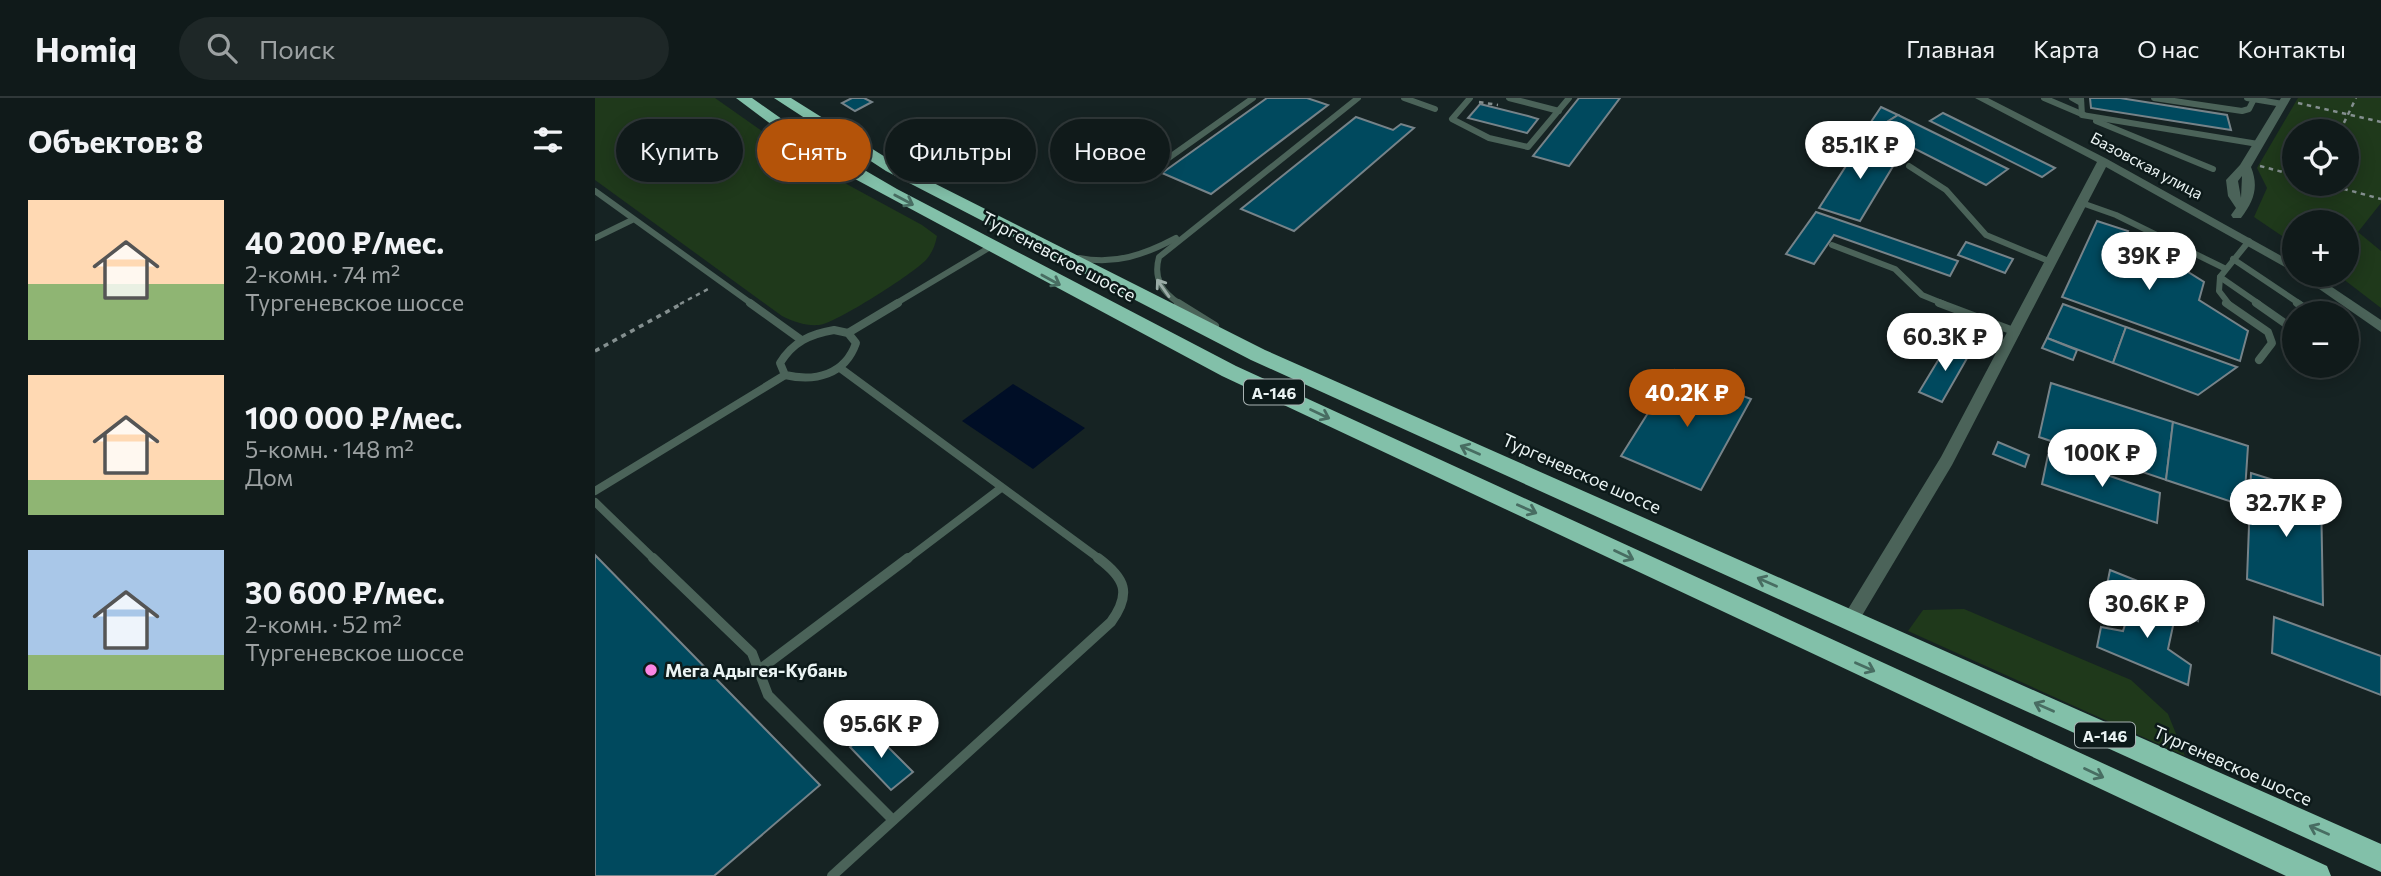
<!DOCTYPE html>
<html lang="ru">
<meta charset="utf-8">
<style>
:root{--surface:#101a1a;--page:#1e2727;--text:#f1f3f6;--muted:#9ca1a2;--line:#303839;--accent:#b45309}
body{margin:0;font-family:Commissioner,sans-serif;background:var(--page);color:var(--text);height:100vh;display:flex;flex-direction:column;font-size:26px;white-space:nowrap}
*{box-sizing:border-box;margin:0}
p{font-size:23px;color:var(--muted)}
.icon{flex:none;width:38px;height:38px;fill:none;stroke:currentColor;stroke-width:2;stroke-linecap:round;stroke-linejoin:round}
.map{position:relative;flex:1;overflow:hidden}
.drawer{display:flex;flex-direction:column;background:var(--surface);width:595px}
.drawer>*{flex:none}
.hud{position:absolute;left:21px;top:21px;width:665px;height:63px;display:flex;gap:14px}
.buttons{position:absolute;left:1687px;top:21px;display:grid;gap:14px}
.buttons a{display:grid;place-items:center;width:77px;height:77px;border-radius:50%;background:var(--surface);box-shadow:0 4px 18px #0003,0 0 0 2px var(--line);font-size:35px}
.price{position:absolute;translate:-50% -60px;padding:0 16px;border-radius:24px;background:#fff;color:#222;font-size:23px;line-height:46px;filter:drop-shadow(0 2px 4px #0008)}
.price::after{content:'';position:absolute;left:50%;top:42px;width:21px;height:16px;margin-left:-10px;background:inherit;clip-path:polygon(0 0,100% 0,50% 100%)}
.price.on{background:var(--accent);color:#fff}
ul{padding:0;list-style:none}
li{display:flex;align-items:center;gap:21px;height:175px;padding:0 28px}
li span{display:grid;place-items:center;flex:none;width:196px;height:140px;border-radius:0px;color:#555}
li>.icon{margin-inline-start:auto}
span .icon{width:84px;height:84px;fill:#fffc;stroke-width:1}
li b{font-size:30px}
h2{display:flex;justify-content:space-between;align-items:center;height:84px;padding:0 28px;font-size:30px}
.chip{padding:0 24px;border-radius:32px;background:var(--surface);box-shadow:0 4px 18px #0003,0 0 0 2px var(--line);font-size:24px;line-height:63px}
.chip.on{background:var(--accent);color:#fff}
header{display:flex;align-items:center;gap:42px;box-sizing:border-box;height:98px;padding:0 35px;background:var(--surface);border-bottom:2px solid var(--line)}
header strong{font-size:33px}
nav{display:flex;gap:38px;margin-inline-start:auto;font-size:24px}
.search{width:490px;height:63px;background:var(--page);display:flex;align-items:center;gap:18px;box-sizing:border-box;padding:0 24px;border-radius:38px;color:var(--muted);font-size:26px}
main{display:flex;flex:1;min-height:0}
.map>svg:first-child{display:block}
.green{fill:#1f391b;fill-rule:evenodd}
.water{fill:#000e26}
.building{fill:#00495e;stroke:#768389;stroke-width:2}
.lines{fill:none;stroke-linecap:round;stroke-linejoin:round}
.path-far1{stroke:#848f8f;stroke-width:2.5;stroke-dasharray:4.5 4.5;stroke-linecap:butt}
.path{stroke:#848f8f;stroke-width:3.5;stroke-dasharray:5 5;stroke-linecap:butt}
.lane-far2{stroke:#4b6359;stroke-width:6}
.lane-far1{stroke:#4b6359;stroke-width:8}
.lane{stroke:#4b6359;stroke-width:10}
.street{fill:#4b6359;fill-rule:evenodd}
.highway{fill:#82c0a9;fill-rule:evenodd}
.oneway{stroke:#486d62}
.oneway2{stroke:#9aaba6}
.poi-dot{fill:#fc86e4;stroke:#0d1a1a;stroke-width:2.5}
.labels{text-anchor:middle;dominant-baseline:central;stroke-width:5;stroke-linejoin:round;paint-order:stroke}
.far-street-label{font-size:16px;fill:#eaf3f3;stroke:#0d1a1a}
.shield{fill:#0d1a1a;stroke:#a8b2b2;stroke-width:2}
.shield-label{font-size:16px;font-weight:bold;fill:#eaf3f3}
.street-label{font-size:18px;fill:#eaf3f3;stroke:#0d1a1a}
.poi-label{font-size:18px;font-weight:bold;fill:#eaf3f3;stroke:#0d1a1a;text-anchor:start}
</style>
<header>
<strong>Homiq</strong>
<div class="search"><svg class="icon" aria-label="search" viewBox="0 0 24 24"><circle cx="10" cy="10" r="6"/><path d="M15 15l6 6"/></svg>Поиск</div>
<nav><a>Главная</a><a>Карта</a><a>О нас</a><a>Контакты</a></nav>
</header>
<main>
<section class="drawer">
<h2>Объектов: 8<svg class="icon" aria-label="filters" viewBox="0 0 24 24"><path d="M4 7h16M4 17h16"/><circle cx="9" cy="7" r="2"/><circle cx="15" cy="17" r="2"/></svg></h2>
<ul>
<li><span style="background:linear-gradient(#ffd9b3 60%,#8fb573 0)"><svg class="icon" aria-label="home" viewBox="0 0 24 24"><path d="M3 11l9-7 9 7M6 9v11h12V9"/></svg></span><div><b>40 200 ₽/мес.</b><p>2-комн. · 74 m²</p><p>Тургеневское шоссе</p></div></li>
<li><span style="background:linear-gradient(#ffd9b3 75%,#8fb573 0)"><svg class="icon" aria-label="home" viewBox="0 0 24 24"><path d="M3 11l9-7 9 7M6 9v11h12V9"/></svg></span><div><b>100 000 ₽/мес.</b><p>5-комн. · 148 m²</p><p>Дом</p></div></li>
<li><span style="background:linear-gradient(#a9c7e8 75%,#8fb573 0)"><svg class="icon" aria-label="home" viewBox="0 0 24 24"><path d="M3 11l9-7 9 7M6 9v11h12V9"/></svg></span><div><b>30 600 ₽/мес.</b><p>2-комн. · 52 m²</p><p>Тургеневское шоссе</p></div></li>
</ul>
</section>
<div class="map">
<svg width="1786" height="778" viewBox="0 0 1786 778">
<rect width="100%" height="100%" fill="#162323"/>
<g class="green">
<path d="M 0,0 L 120,0 L 211,64 L 327,127 L 342,138 C 340,148 337,155 331,162 C 319,175 240,226 224,227 C 211,228 199,224 187,218 L 0,82 Z"/>
<path d="M 1703,0 L 1786,0 L 1786,105 L 1763,134 L 1786,153 L 1786,210 L 1743,177 L 1752,177 L 1752,124 L 1699,124 L 1699,146 L 1659,119 L 1672,90 L 1662,70 ZM 1699,33 L 1752,33 L 1752,86 L 1699,86 Z"/>
<path d="M 1369,511 L 1536,582 L 1573,616 L 1590,658 L 1313,533 L 1328,512 Z"/>
</g>
<path class="water" d="M 418,286 L 490,330 L 438,371 L 367,323 Z"/>
<g class="building">
<path d="M 257,0 L 269,0 L 277,4 L 260,13 L 247,5 Z"/>
<path d="M 672,0 L 712,0 L 733,7 L 616,96 L 567,75 Z"/>
<path d="M 984,0 L 1025,0 L 974,68 L 938,58 Z"/>
<path d="M 1495,0 L 1525,0 L 1632,17 L 1636,32 L 1496,10 Z"/>
<path d="M 885,6 L 933,18 L 943,21 L 932,35 L 873,20 Z"/>
<path d="M 1286,9 L 1303,17 L 1281,31 L 1274,27 Z"/>
<path d="M 1348,15 L 1460,70 L 1447,79 L 1335,23 Z"/>
<path d="M 1303,17 L 1413,71 L 1391,87 L 1281,31 Z"/>
<path d="M 761,19 L 798,32 L 806,26 L 819,30 L 699,133 L 646,111 Z"/>
<path d="M 1267,43 L 1306,55 L 1265,123 L 1224,110 Z"/>
<path d="M 1221,114 L 1363,163 L 1355,178 L 1239,137 L 1219,166 L 1191,156 Z"/>
<path d="M 1502,123 L 1533,133 L 1530,139 L 1547,145 L 1609,184 L 1604,202 L 1653,233 L 1645,263 L 1467,199 Z"/>
<path d="M 1371,144 L 1418,161 L 1410,175 L 1363,157 Z"/>
<path d="M 1468,206 L 1531,229 L 1518,265 L 1452,240 Z"/>
<path d="M 1531,229 L 1642,269 L 1603,297 L 1518,265 Z"/>
<path d="M 1452,240 L 1482,252 L 1478,262 L 1447,250 Z"/>
<path d="M 1353,246 L 1375,255 L 1347,304 L 1324,294 Z"/>
<path d="M 1080,272 L 1156,301 L 1106,392 L 1026,358 Z"/>
<path d="M 1456,285 L 1578,324 L 1571,382 L 1444,339 Z"/>
<path d="M 1578,324 L 1653,348 L 1649,408 L 1571,382 Z"/>
<path d="M 1403,344 L 1434,357 L 1430,369 L 1398,356 Z"/>
<path d="M 1453,357 L 1565,395 L 1562,425 L 1447,386 Z"/>
<path d="M 1656,375 L 1726,397 L 1728,507 L 1652,481 Z"/>
<path d="M 0,457 L 225,687 L 119,778 L 0,778 Z"/>
<path d="M 1515,472 L 1605,508 L 1603,523 L 1512,487 Z"/>
<path d="M 1539,498 L 1581,514 L 1573,551 L 1596,567 L 1593,587 L 1502,549 L 1506,529 L 1528,533 Z"/>
<path d="M 1679,519 L 1786,558 L 1786,597 L 1677,555 Z"/>
<path d="M 276,632 L 318,674 L 296,692 L 255,649 Z"/>
</g>
<g class="lines">
<g class="path-far1">
<path d="M 884,4 L 903,7"/>
<path d="M 1703,5 L 1786,24"/>
<path d="M 1745,33 L 1761,0"/>
<path d="M 1665,68 L 1699,77"/>
<path d="M 1731,86 L 1786,101"/>
<path d="M 85,206 L 115,190"/>
</g>
<path class="path" d="M 0,253 L 88,205"/>
<g class="lane-far2">
<path d="M 809,0 L 840,11"/>
<path d="M 875,0 L 857,21 L 894,40 L 933,49 L 974,0"/>
<path d="M 914,0 L 964,13"/>
<path d="M 1449,0 L 1489,17"/>
<path d="M 1477,0 L 1486,5"/>
<path d="M 1486,0 L 1487,17 L 1663,46"/>
<path d="M 1559,0 L 1647,13 L 1654,11 L 1659,1"/>
<path d="M 1652,0 L 1688,6"/>
<path d="M 1501,23 L 1618,71"/>
<path d="M 1314,68 L 1351,92 L 1391,137 L 1456,164"/>
<path d="M 544,81 L 658,0"/>
<path d="M 0,93 L 157,206"/>
<path d="M 1487,105 L 1521,117 L 1631,171"/>
<path d="M 0,140 L 37,122"/>
<path d="M 1237,147 L 1300,171 L 1327,197 L 1349,206"/>
<path d="M 484,160 C 520,167 549,157 581,140"/>
<path d="M 1638,161 L 1705,206"/>
<path d="M 1625,179 L 1664,206"/>
<path d="M 300,206 L 397,148"/>
<path d="M 585,206 C 567,194 558,181 564,159 L 763,0"/>
<path d="M 1634,206 L 1624,193 L 1625,179 L 1654,143"/>
</g>
<g class="lane-far1">
<path d="M 155,205 L 205,241"/>
<path d="M 583,205 L 620,228"/>
<path d="M 1344,205 L 1421,234"/>
<path d="M 1631,205 L 1673,234 L 1677,245 L 1664,262"/>
<path d="M 1661,205 L 1691,226"/>
<path d="M 1702,205 L 1717,215"/>
<path d="M 239,232 L 253,235 L 261,245 C 250,277 220,284 190,277 L 185,265 C 198,244 215,236 239,232 Z"/>
<path d="M 253,235 L 303,205"/>
<path d="M 245,270 L 506,462"/>
<path d="M 0,393 L 190,277"/>
<path d="M 0,404 L 60,462"/>
<path d="M 311,462 L 406,390"/>
</g>
<g class="lane">
<path d="M 58,460 L 157,555 L 173,597 L 298,722"/>
<path d="M 164,572 L 313,460"/>
<path d="M 237,778 L 516,524 C 537,495 530,480 503,460"/>
</g>
<g class="street">
<path d="M 1380,0 L 1393,0 L 1512,61 L 1699,165 L 1699,174 L 1511,69 L 1357,367 L 1262,526 L 1256,529 L 1250,526 L 1247,521 L 1250,516 L 1346,359 L 1502,64 Z"/>
<path d="M 1686,0 L 1696,0 L 1656,69 C 1664,89 1659,103 1646,120 L 1638,120 L 1636,117 L 1641,110 L 1633,98 L 1631,82 L 1645,67 ZM 1647,78 L 1646,100 L 1643,83 Z"/>
<path d="M 1704,177 L 1719,177 L 1786,222 L 1786,234 Z"/>
</g>
<g class="highway">
<path d="M 141,0 L 157,0 L 211,38 L 302,91 L 641,268 L 1732,768 L 1736,778 L 1691,778 L 627,278 L 260,81 L 200,44 Z"/>
<path d="M 179,0 L 196,0 L 303,67 L 670,252 L 1786,746 L 1786,774 L 656,262 L 291,73 Z"/>
</g>
</g>
<defs><path id="oneway-shaft" d="M-6 0H5M1.5-3L5.5 0L1.5 3" fill="none" stroke-width="1.6" stroke-linecap="round" stroke-linejoin="round" transform="scale(1.75)"/></defs>
<g class="oneway">
<use href="#oneway-shaft" transform="translate(309 102) rotate(28)"/>
<use href="#oneway-shaft" transform="translate(456 182) rotate(29)"/>
<use href="#oneway-shaft" transform="translate(725 316) rotate(25)"/>
<use href="#oneway-shaft" transform="translate(875 352) rotate(-156)"/>
<use href="#oneway-shaft" transform="translate(932 411) rotate(24)"/>
<use href="#oneway-shaft" transform="translate(1029 457) rotate(25)"/>
<use href="#oneway-shaft" transform="translate(1172 484) rotate(-156)"/>
<use href="#oneway-shaft" transform="translate(1270 569) rotate(24)"/>
<use href="#oneway-shaft" transform="translate(1449 609) rotate(-156)"/>
<use href="#oneway-shaft" transform="translate(1499 675) rotate(25)"/>
<use href="#oneway-shaft" transform="translate(1724 732) rotate(-156)"/>
</g>
<use class="oneway2" href="#oneway-shaft" transform="translate(568 190) rotate(-125)"/>
<circle class="poi-dot" cx="56" cy="572" r="7"/>
<g class="labels">
<g class="far-street-label">
<text transform="translate(1552 67) rotate(28)">Базовская улица</text>
</g>
<g class="shield">
<rect x="649" y="281.5" width="60" height="25" rx="5"/>
<rect x="1480" y="624.5" width="60" height="25" rx="5"/>
</g>
<g class="shield-label">
<text x="679" y="294">А-146</text>
<text x="1510" y="637">А-146</text>
</g>
<g class="street-label">
<text transform="translate(464 158) rotate(28)">Тургеневское шоссе</text>
<text transform="translate(987 375) rotate(24)">Тургеневское шоссе</text>
<text transform="translate(1638 667) rotate(24)">Тургеневское шоссе</text>
</g>
<g class="poi-label">
<text x="70" y="572">Мега Адыгея-Кубань</text>
</g>
</g>
</svg>
<div class="buttons">
<a><svg class="icon" aria-label="locate" viewBox="0 0 24 24"><circle cx="12" cy="12" r="6"/><path d="M12 2v4M12 18v4M2 12h4M18 12h4"/></svg></a>
<a>+</a>
<a>−</a>
</div>
<b class="price" style="left:1265px;top:83px">85.1K ₽</b>
<b class="price" style="left:1554px;top:194px">39K ₽</b>
<b class="price" style="left:1350px;top:275px">60.3K ₽</b>
<b class="price on" style="left:1092px;top:331px">40.2K ₽</b>
<b class="price" style="left:1507px;top:391px">100K ₽</b>
<b class="price" style="left:1691px;top:441px">32.7K ₽</b>
<b class="price" style="left:1552px;top:542px">30.6K ₽</b>
<b class="price" style="left:286px;top:662px">95.6K ₽</b>
<div class="hud">
<a class="chip">Купить</a>
<a class="chip on">Снять</a>
<a class="chip">Фильтры</a>
<a class="chip">Новое</a>
</div>
</div>
</main>
